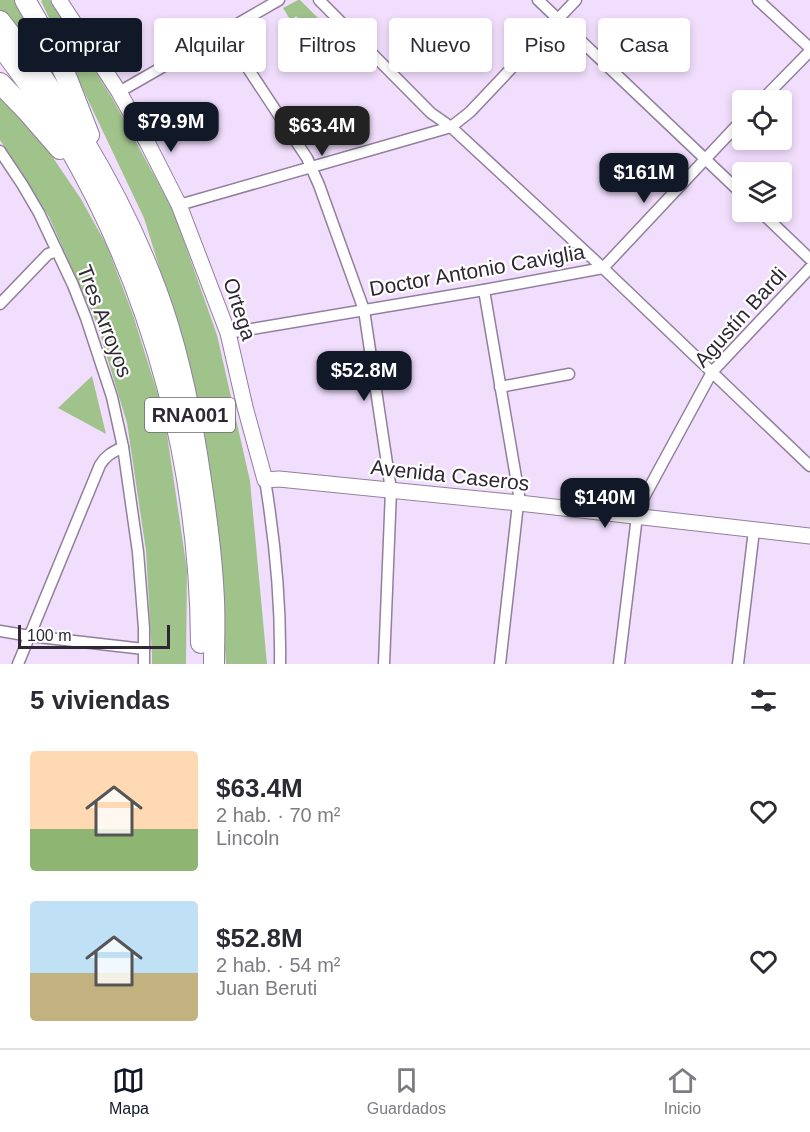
<!DOCTYPE html>
<html lang="es">
<meta charset="utf-8">
<style>
:root{--surface:#fff;--page:#f2f2f3;--text:#2b2b33;--muted:#7c7c81;--line:#e1e1e2;--accent:#111827}
body{margin:0;font-family:Helvetica,sans-serif;background:var(--page);color:var(--text);height:100vh;display:flex;flex-direction:column;font-size:22px;white-space:nowrap}
*{box-sizing:border-box;margin:0}
p{font-size:20px;color:var(--muted)}
.icon{flex:none;width:33px;height:33px;fill:none;stroke:currentColor;stroke-width:2;stroke-linecap:round;stroke-linejoin:round}
.map{position:relative;height:664px;overflow:hidden}
.details{display:flex;flex-direction:column;background:var(--surface);flex:1}
.details>*{flex:none}
.top-card{position:absolute;left:18px;top:18px;width:774px;height:54px;display:flex;gap:12px}
.buttons{position:absolute;left:732px;top:90px;display:grid;gap:12px}
.buttons a{display:grid;place-items:center;width:60px;height:60px;border-radius:6px;background:var(--surface);box-shadow:0 3px 9px #0003;font-size:30px}
.scale{position:absolute;left:18px;bottom:15px;width:152px;box-sizing:border-box;padding-left:6px;border:3px solid #2f2733;border-top:0;font-size:16px;line-height:21px;white-space:nowrap;color:#2f2733;-webkit-text-stroke:4px #fff;paint-order:stroke}
.price{position:absolute;translate:-50% -51px;padding:0 14px;border-radius:12px;background:var(--accent);color:#fff;font-size:20px;line-height:39px;filter:drop-shadow(0 2px 3px #0008)}
.price::after{content:'';position:absolute;left:50%;top:36px;width:18px;height:14px;margin-left:-9px;background:inherit;clip-path:polygon(0 0,100% 0,50% 100%)}
.price.current{background:#222;color:#fff}
ul{padding:0;list-style:none}
li{display:flex;align-items:center;gap:18px;height:150px;padding:0 30px}
li span{display:grid;place-items:center;flex:none;width:168px;height:120px;border-radius:6px;color:#555}
li>.icon{margin-inline-start:auto}
span .icon{width:72px;height:72px;fill:#fffc;stroke-width:1}
li b{font-size:26px}
h2{display:flex;justify-content:space-between;align-items:center;height:72px;padding:0 30px;font-size:26px}
.pill{padding:0 21px;border-radius:6px;background:var(--surface);box-shadow:0 3px 9px #0003;font-size:21px;line-height:54px}
.pill.current{background:var(--accent);color:#fff}
.tab-bar{display:flex;justify-content:space-around;align-items:center;height:84px;border-top:2px solid var(--line);background:var(--surface);font-size:16px;color:var(--muted)}
.tab-bar a{display:grid;justify-items:center;gap:3px}
.tab-bar .current{color:var(--accent)}
.map>svg:first-child{display:block}
.green{fill:#a0c38b}
.lines{fill:none;stroke-linecap:round;stroke-linejoin:round}
.street-casing{stroke:#917f9c;stroke-width:13}
.secondary-casing{stroke:#917f9c;stroke-width:17}
.highway-casing{stroke:#917f9c;stroke-width:22}
.street{stroke:#fff;stroke-width:10}
.secondary{stroke:#fff;stroke-width:15}
.highway{stroke:#fff;stroke-width:20}
.labels{text-anchor:middle;dominant-baseline:central;stroke-width:4.5;stroke-linejoin:round;paint-order:stroke}
.shield{fill:#fff;stroke:#6d6870;stroke-width:1.5}
.shield-label{font-size:20px;font-weight:bold;fill:#2f2733}
.street-label{font-size:21px;fill:#2f2733;stroke:#fff}
</style>
<div class="map">
<svg width="810" height="664" viewBox="0 0 810 664">
<rect width="100%" height="100%" fill="#f1defd"/>
<g class="green">
<path d="M 0,0 L 18,0 L 31,22 L 64,94 L 0,13 Z"/>
<path d="M 43,0 L 50,0 L 112,98 L 173,210 L 217,335 L 250,481 L 267,664 L 226,664 L 213,489 L 188,360 L 144,218 L 41,1 Z"/>
<path d="M 298,0 L 300,0 L 319,19 L 310,29 L 296,16 L 291,21 L 283,8 Z"/>
<path d="M 0,92 L 39,137 L 81,199 L 107,246 L 133,315 L 164,414 L 187,570 L 186,664 L 152,664 L 152,655 L 146,551 L 127,423 L 97,324 L 49,217 L 0,140 Z"/>
<path d="M 92,376 L 106,434 L 58,408 Z"/>
</g>
<g class="lines">
<defs>
<g id="street">
<path d="M 319,0 L 431,113 L 451,127 L 603,268 L 810,466"/>
<path d="M 538,0 L 742,194"/>
<path d="M 758,0 L 810,48"/>
<path d="M 224,32 L 307,158 L 319,185 L 364,310 L 391,490 L 384,664"/>
<path d="M 119,92 L 279,0"/>
<path d="M 762,100 L 810,51"/>
<path d="M 0,151 L 22,184 L 39,213 L 73,285 L 86,318 L 112,397 L 123,447 L 138,552 L 144,628 L 144,664"/>
<path d="M 179,205 L 451,127 L 470,112 L 576,0"/>
<path d="M 761,212 L 810,259"/>
<path d="M 484,290 L 519,495 L 500,664"/>
<path d="M 0,304 L 48,254 L 57,251"/>
<path d="M 228,333 L 484,290 L 603,268 L 742,120"/>
<path d="M 500,387 L 569,374"/>
<path d="M 265,480 C 275,541 281,602 280,664"/>
<path d="M 0,631 L 30,636 L 144,649"/>
<path d="M 18,664 L 100,465 C 106,455 113,452 123,447"/>
<path d="M 619,664 L 637,516 L 642,501 L 712,372 L 810,268"/>
<path d="M 738,664 L 754,530"/>
</g>
<path id="secondary" d="M 59,0 L 119,92 L 147,142 L 179,205 L 228,333 L 245,407 L 265,480 L 279,479 L 519,503 L 810,536"/>
<g id="highway">
<path d="M 25,0 L 55,52 L 68,81 L 89,135"/>
<path d="M 0,21 C 65,103 121,194 157,292 C 177,346 189,403 198,460 C 205,506 212,553 214,600 C 215,621 214,643 214,664"/>
<path d="M 0,45 C 25,78 49,111 69,147 C 156,298 200,470 201,643"/>
<path d="M 0,83 L 27,111 L 60,149"/>
</g>
</defs>
<use href="#street" class="street-casing"/>
<use href="#secondary" class="secondary-casing"/>
<use href="#highway" class="highway-casing"/>
<use href="#street" class="street"/>
<use href="#secondary" class="secondary"/>
<use href="#highway" class="highway"/>
</g>
<g class="labels">
<rect class="shield" x="145" y="398" width="90" height="34" rx="4.5"/>
<g class="shield-label">
<text x="190" y="415">RNA001</text>
</g>
<g class="street-label">
<text transform="translate(477 270) rotate(-10)">Doctor Antonio Caviglia</text>
<text transform="translate(240 309) rotate(72)">Ortega</text>
<text transform="translate(740 317) rotate(-48)">Agustín Bardi</text>
<text transform="translate(105 321) rotate(69)">Tres Arroyos</text>
<text transform="translate(450 475) rotate(6)">Avenida Caseros</text>
</g>
</g>
</svg>
<div class="buttons">
<a><svg class="icon" aria-label="locate" viewBox="0 0 24 24"><circle cx="12" cy="12" r="6"/><path d="M12 2v4M12 18v4M2 12h4M18 12h4"/></svg></a>
<a><svg class="icon" aria-label="layers" viewBox="0 0 24 24"><path d="M12 4l9 5-9 5-9-5zM3 14l9 5 9-5"/></svg></a>
</div>
<div class="scale">100 m</div>
<b class="price" style="left:171px;top:153px">$79.9M</b>
<b class="price current" style="left:322px;top:157px">$63.4M</b>
<b class="price" style="left:644px;top:204px">$161M</b>
<b class="price" style="left:364px;top:402px">$52.8M</b>
<b class="price" style="left:605px;top:529px">$140M</b>
<div class="top-card">
<a class="pill current">Comprar</a>
<a class="pill">Alquilar</a>
<a class="pill">Filtros</a>
<a class="pill">Nuevo</a>
<a class="pill">Piso</a>
<a class="pill">Casa</a>
</div>
</div>
<section class="details">
<h2>5 viviendas<svg class="icon" aria-label="filters" viewBox="0 0 24 24"><path d="M4 7h16M4 17h16"/><circle cx="9" cy="7" r="2"/><circle cx="15" cy="17" r="2"/></svg></h2>
<ul>
<li><span style="background:linear-gradient(#ffd9b3 65%,#8fb573 0)"><svg class="icon" aria-label="home" viewBox="0 0 24 24"><path d="M3 11l9-7 9 7M6 9v11h12V9"/></svg></span><div><b>$63.4M</b><p>2 hab. · 70 m²</p><p>Lincoln</p></div><svg class="icon" aria-label="heart" viewBox="0 0 24 24"><path d="M12 20l-8-8c-3-5 5-10 8-4 3-6 11-1 8 4z"/></svg></li>
<li><span style="background:linear-gradient(#bfe0f5 60%,#c2b280 0)"><svg class="icon" aria-label="home" viewBox="0 0 24 24"><path d="M3 11l9-7 9 7M6 9v11h12V9"/></svg></span><div><b>$52.8M</b><p>2 hab. · 54 m²</p><p>Juan Beruti</p></div><svg class="icon" aria-label="heart" viewBox="0 0 24 24"><path d="M12 20l-8-8c-3-5 5-10 8-4 3-6 11-1 8 4z"/></svg></li>
</ul>
</section>
<nav class="tab-bar">
<a class="current"><svg class="icon" aria-label="map" viewBox="0 0 24 24"><path d="M3 6l6-2 6 2 6-2v14l-6 2-6-2-6 2zM9 4v14M15 6v14"/></svg>Mapa</a>
<a><svg class="icon" aria-label="saved" viewBox="0 0 24 24"><path d="M7 4h10v16l-5-4-5 4z"/></svg>Guardados</a>
<a><svg class="icon" aria-label="home" viewBox="0 0 24 24"><path d="M3 11l9-7 9 7M6 9v11h12V9"/></svg>Inicio</a>
</nav>
